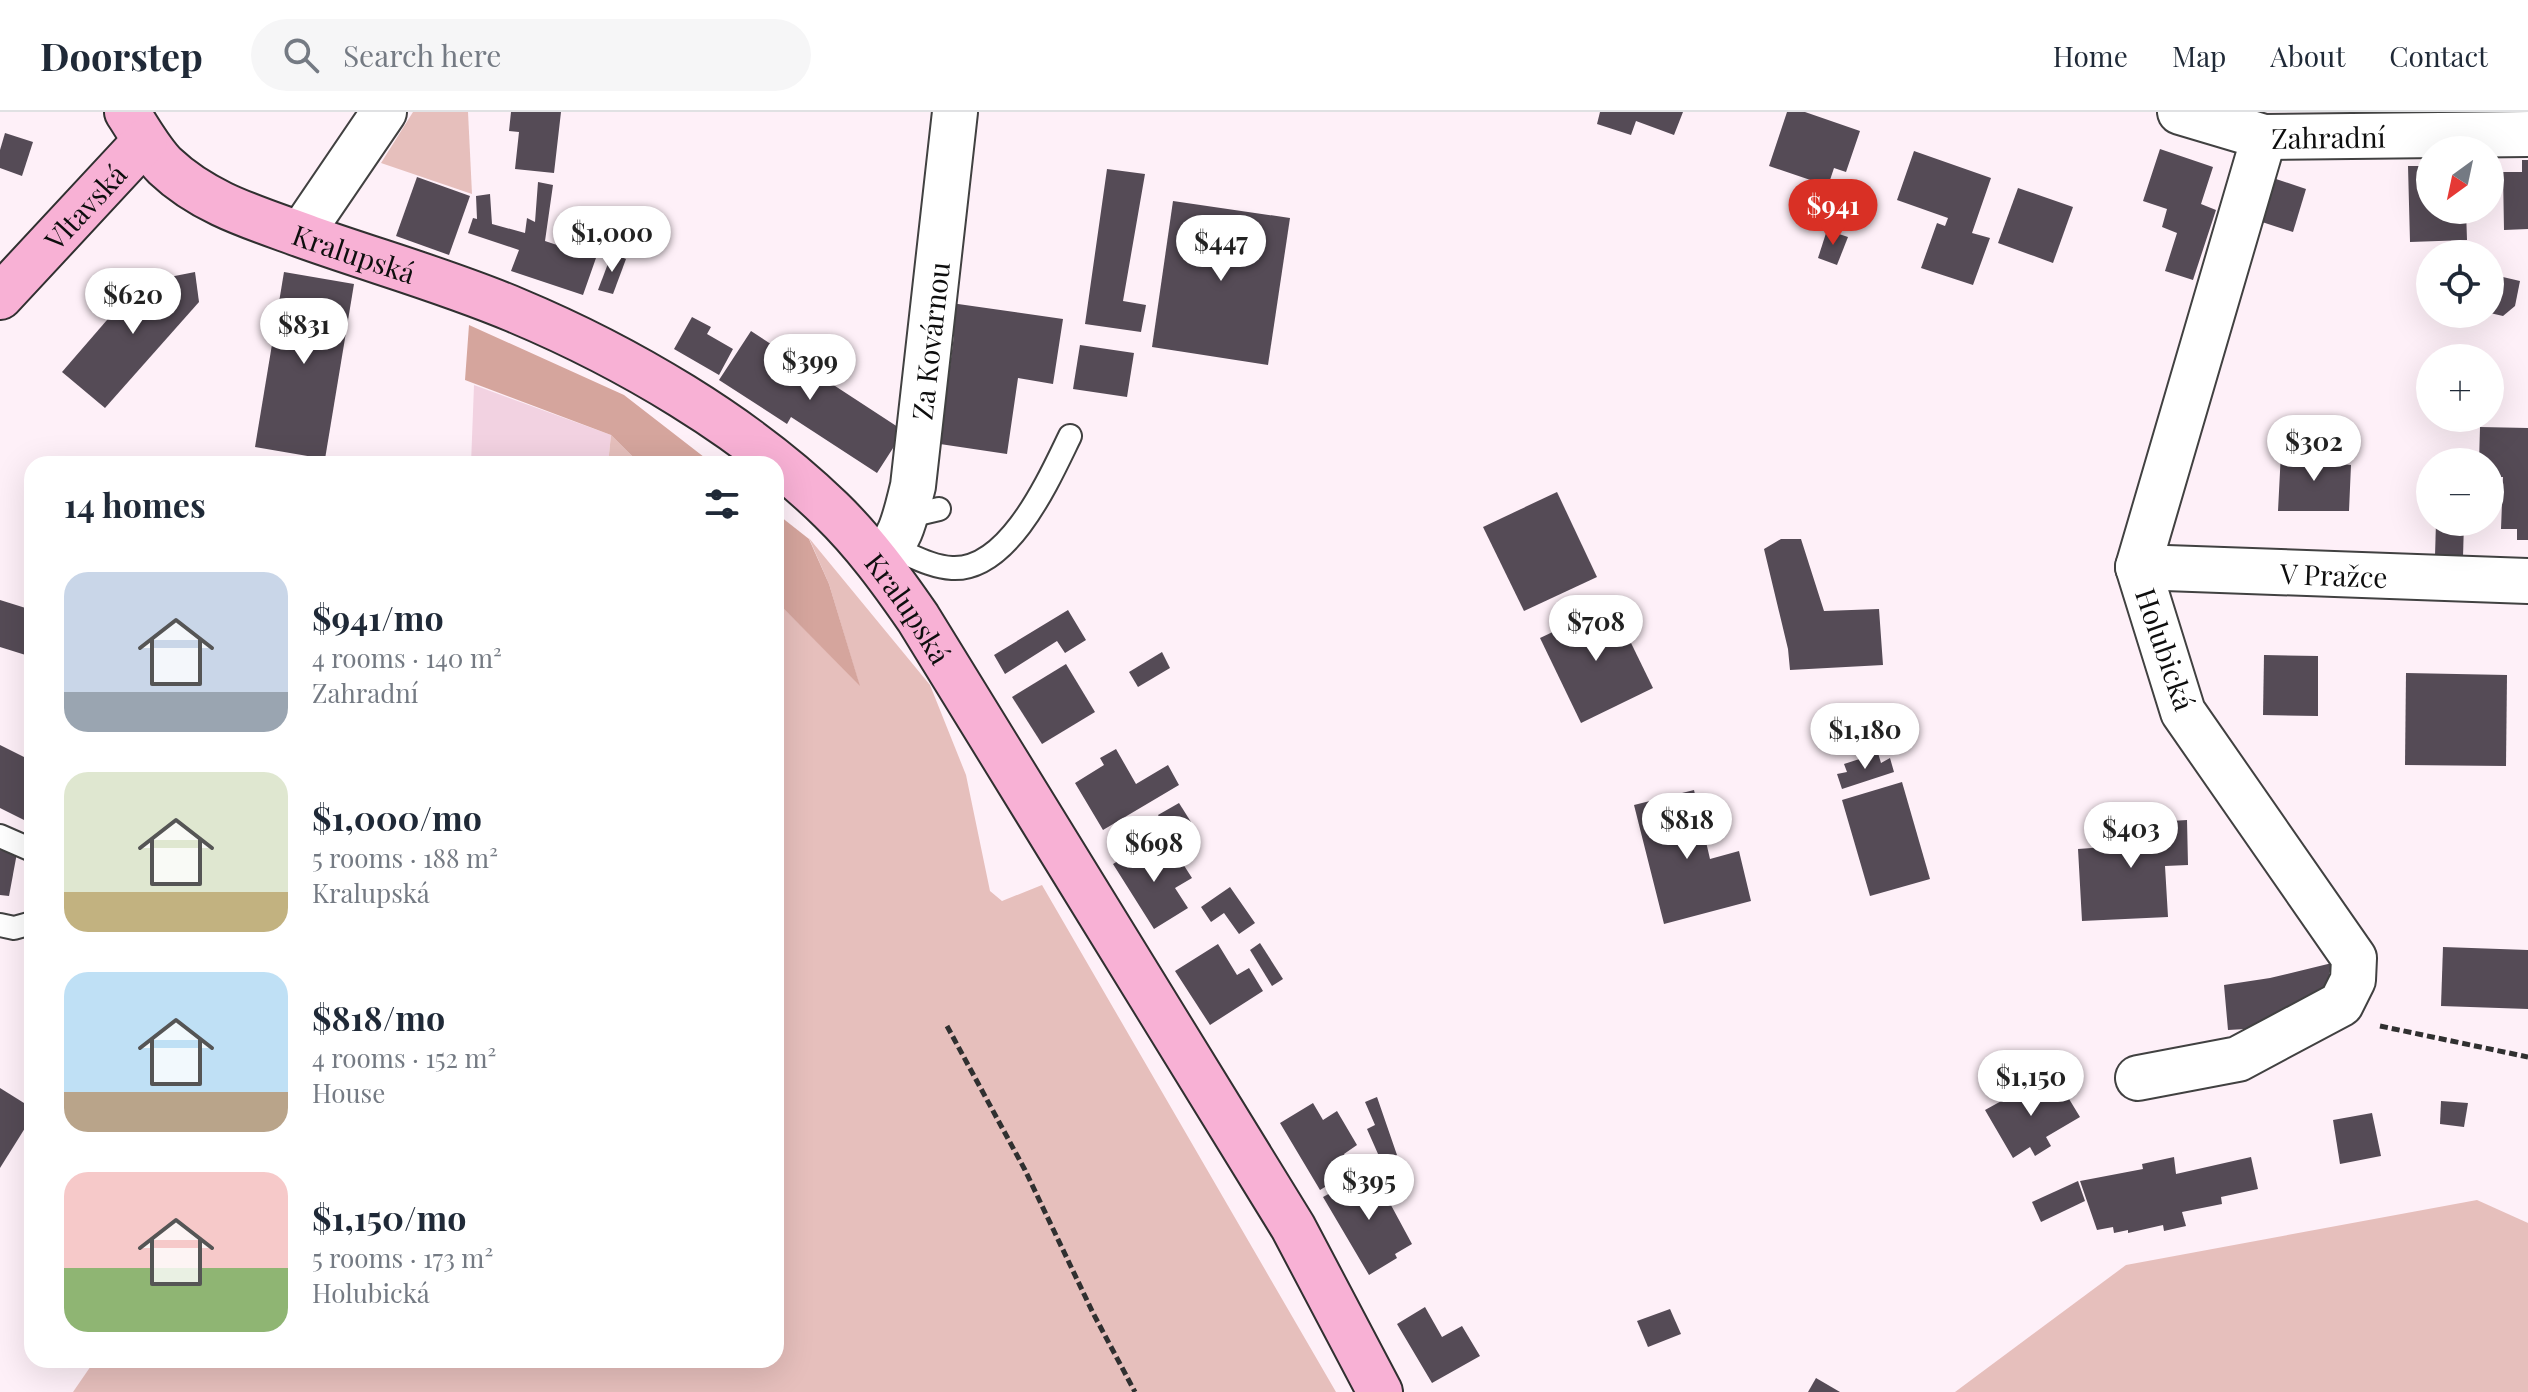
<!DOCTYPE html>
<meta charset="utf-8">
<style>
:root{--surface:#fff;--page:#f6f6f7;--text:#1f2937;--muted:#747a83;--line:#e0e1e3;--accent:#d93025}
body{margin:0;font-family:"Playfair Display",serif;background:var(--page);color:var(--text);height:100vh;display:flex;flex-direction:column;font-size:30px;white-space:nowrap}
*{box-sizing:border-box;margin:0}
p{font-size:26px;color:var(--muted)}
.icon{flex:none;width:44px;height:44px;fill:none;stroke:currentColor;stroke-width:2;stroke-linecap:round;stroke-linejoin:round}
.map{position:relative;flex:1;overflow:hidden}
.sheet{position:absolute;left:24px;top:344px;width:760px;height:912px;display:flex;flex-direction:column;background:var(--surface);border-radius:24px;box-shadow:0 8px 32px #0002}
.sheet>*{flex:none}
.needle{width:52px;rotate:213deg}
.tools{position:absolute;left:2416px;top:24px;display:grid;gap:16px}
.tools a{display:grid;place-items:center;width:88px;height:88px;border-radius:50%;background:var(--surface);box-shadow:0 8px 32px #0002;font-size:40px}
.price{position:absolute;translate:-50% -68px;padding:0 18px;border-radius:28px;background:#fff;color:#222;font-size:26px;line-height:52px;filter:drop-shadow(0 2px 4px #0008)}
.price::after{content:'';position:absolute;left:50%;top:48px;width:24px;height:18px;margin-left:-12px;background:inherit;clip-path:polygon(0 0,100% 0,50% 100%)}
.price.selected{background:var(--accent);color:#fff}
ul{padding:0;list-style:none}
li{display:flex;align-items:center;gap:24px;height:200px;padding:0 40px}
li span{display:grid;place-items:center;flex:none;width:224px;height:160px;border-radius:24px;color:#555}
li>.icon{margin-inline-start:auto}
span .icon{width:96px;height:96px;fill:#fffc;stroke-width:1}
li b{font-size:34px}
h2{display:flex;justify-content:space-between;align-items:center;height:96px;padding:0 40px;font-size:34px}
header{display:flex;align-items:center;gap:48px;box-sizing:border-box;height:112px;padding:0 40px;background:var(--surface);border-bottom:2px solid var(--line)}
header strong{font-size:38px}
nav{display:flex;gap:44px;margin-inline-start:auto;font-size:28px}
.search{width:560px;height:72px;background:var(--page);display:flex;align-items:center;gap:20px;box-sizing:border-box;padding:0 28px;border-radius:44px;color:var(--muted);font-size:30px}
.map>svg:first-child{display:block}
.farmland{fill:#f2d2e1}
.green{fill:#e6bfbc}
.forest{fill:#d5a59d}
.building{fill:#554b56}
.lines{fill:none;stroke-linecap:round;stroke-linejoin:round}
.lane-casing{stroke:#414141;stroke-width:26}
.street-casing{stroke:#414141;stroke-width:48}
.secondary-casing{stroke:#303030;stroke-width:48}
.path{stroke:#303030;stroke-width:5;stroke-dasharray:8 4;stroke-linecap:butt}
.lane{stroke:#fff;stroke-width:22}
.street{stroke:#fff;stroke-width:44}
.secondary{stroke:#f8b1d5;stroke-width:44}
.labels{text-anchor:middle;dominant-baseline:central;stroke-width:8;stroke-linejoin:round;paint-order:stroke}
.street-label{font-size:28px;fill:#0e0e0e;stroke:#fff}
</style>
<header>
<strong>Doorstep</strong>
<div class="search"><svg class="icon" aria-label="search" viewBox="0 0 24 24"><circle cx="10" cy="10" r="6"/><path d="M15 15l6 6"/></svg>Search here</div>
<nav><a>Home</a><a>Map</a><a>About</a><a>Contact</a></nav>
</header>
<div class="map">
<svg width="2528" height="1280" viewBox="0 0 2528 1280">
<rect width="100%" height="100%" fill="#fef0f8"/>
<path class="farmland" d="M 474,273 L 611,323 L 608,352 L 471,352 Z"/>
<g class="green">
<path d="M 413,0 L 468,0 L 472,82 L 381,51 Z"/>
<path d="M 611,323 L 640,352 L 608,352 Z"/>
<path d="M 809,426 L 930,573 L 966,663 L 990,779 L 1002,789 L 1042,773 L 1336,1280 L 73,1280 L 95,1248 L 776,1248 L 776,489 L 859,572 L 829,472 Z"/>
<path d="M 2477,1088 L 2528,1111 L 2528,1280 L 1955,1280 L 2126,1153 Z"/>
</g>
<g class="forest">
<path d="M 469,213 L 624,283 L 713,352 L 640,352 L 611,323 L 465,268 Z"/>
<path d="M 776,401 L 809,427 L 829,472 L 860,574 L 776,489 Z"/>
</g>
<g class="building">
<path d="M 511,0 L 561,0 L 554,61 L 515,57 L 519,20 L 509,19 Z"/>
<path d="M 1600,0 L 1683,0 L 1674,23 L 1636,9 L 1631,23 L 1597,12 Z"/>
<path d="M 1787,0 L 1805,0 L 1860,19 L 1846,60 L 1834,56 L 1828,74 L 1769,54 Z"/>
<path d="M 5,21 L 33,30 L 22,64 L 0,56 L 0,38 Z"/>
<path d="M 2160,37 L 2213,55 L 2201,92 L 2216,98 L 2193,168 L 2165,159 L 2177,121 L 2162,115 L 2167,97 L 2143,89 Z"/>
<path d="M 1914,39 L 1991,66 L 1972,121 L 1990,126 L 1973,173 L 1921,156 L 1937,111 L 1945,114 L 1948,106 L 1897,88 Z"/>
<path d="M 2522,48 L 2528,48 L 2528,117 L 2504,118 L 2503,60 L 2522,60 Z"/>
<path d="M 2408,54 L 2430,54 L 2430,98 L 2466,98 L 2467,128 L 2410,130 Z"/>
<path d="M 1107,57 L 1145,62 L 1123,189 L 1146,193 L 1141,220 L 1085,212 Z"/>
<path d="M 417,65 L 470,84 L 449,143 L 396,124 Z"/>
<path d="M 2276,67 L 2306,77 L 2293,120 L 2262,110 Z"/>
<path d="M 538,70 L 553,73 L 545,129 L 596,146 L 583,183 L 511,159 L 519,138 L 468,121 L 473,106 L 477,107 L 476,84 L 490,82 L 492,112 L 525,121 L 527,106 L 535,110 Z"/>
<path d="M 2018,76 L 2073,95 L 2053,151 L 1998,131 Z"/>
<path d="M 1173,89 L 1290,106 L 1268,253 L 1152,235 Z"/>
<path d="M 1827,118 L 1848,125 L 1837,153 L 1818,146 Z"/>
<path d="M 612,141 L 626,147 L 613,182 L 598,178 Z"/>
<path d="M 195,160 L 199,190 L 105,296 L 62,260 L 139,171 Z"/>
<path d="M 284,160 L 354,172 L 325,347 L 255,335 Z"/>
<path d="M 2490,162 L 2520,169 L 2515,194 L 2503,204 L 2490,201 Z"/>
<path d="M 951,191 L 1063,207 L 1053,272 L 1018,266 L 1007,342 L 940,332 L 954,223 L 946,222 Z"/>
<path d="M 692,205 L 711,215 L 707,222 L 733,237 L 719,263 L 674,237 Z"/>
<path d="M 751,219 L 904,319 L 877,361 L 791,305 L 787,312 L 719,268 Z"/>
<path d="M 1080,233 L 1134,241 L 1127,285 L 1073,277 Z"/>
<path d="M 2480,315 L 2528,316 L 2528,428 L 2517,428 L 2517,417 L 2501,417 L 2503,365 L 2490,365 L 2490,350 L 2479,350 Z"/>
<path d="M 2281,340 L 2340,341 L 2340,352 L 2351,353 L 2349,399 L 2278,399 Z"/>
<path d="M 1557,380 L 1597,465 L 1524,499 L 1483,415 Z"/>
<path d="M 2436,410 L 2464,410 L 2463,445 L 2435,444 Z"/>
<path d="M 1781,427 L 1801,427 L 1824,499 L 1879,497 L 1883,553 L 1790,558 L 1788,537 L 1764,437 Z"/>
<path d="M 0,488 L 32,498 L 32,545 L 0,535 Z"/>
<path d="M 1612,492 L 1653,576 L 1581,611 L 1540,526 Z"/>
<path d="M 1068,498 L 1086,528 L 1065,541 L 1057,529 L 1005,562 L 994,543 Z"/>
<path d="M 1162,540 L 1170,556 L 1138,575 L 1129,560 Z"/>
<path d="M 2264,543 L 2318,544 L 2318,604 L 2263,603 Z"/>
<path d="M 1066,552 L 1095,600 L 1042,632 L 1012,585 Z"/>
<path d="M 2406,561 L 2507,563 L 2506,654 L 2405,653 Z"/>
<path d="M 0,633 L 32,649 L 32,712 L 0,696 Z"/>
<path d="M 1116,637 L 1136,672 L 1168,653 L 1179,673 L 1103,718 L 1075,671 L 1104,653 L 1100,646 Z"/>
<path d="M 1878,641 L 1881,651 L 1890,646 L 1894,660 L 1842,677 L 1837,662 L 1847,660 L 1844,652 Z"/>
<path d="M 1902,670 L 1930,767 L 1870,784 L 1842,688 Z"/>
<path d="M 1694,678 L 1710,747 L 1739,739 L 1751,789 L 1664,812 L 1634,693 Z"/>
<path d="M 1179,691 L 1191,710 L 1169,723 L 1158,703 Z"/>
<path d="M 2187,708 L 2188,753 L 2165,754 L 2168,805 L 2082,809 L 2078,737 L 2105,735 L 2105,713 Z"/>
<path d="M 1147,731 L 1159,751 L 1176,741 L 1192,766 L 1175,776 L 1188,796 L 1154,817 L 1113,752 Z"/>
<path d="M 0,738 L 17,741 L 9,784 L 0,783 Z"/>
<path d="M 1230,775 L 1255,811 L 1239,822 L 1224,801 L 1211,810 L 1201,795 Z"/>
<path d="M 1260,831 L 1283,867 L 1272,874 L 1250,838 Z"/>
<path d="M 1218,832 L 1237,863 L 1249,856 L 1263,879 L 1210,913 L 1175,859 Z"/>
<path d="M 2443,835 L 2528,838 L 2528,897 L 2441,894 Z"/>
<path d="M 2332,851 L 2326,876 L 2282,915 L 2228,918 L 2224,873 L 2270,866 Z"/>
<path d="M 2041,967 L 2054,989 L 2066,982 L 2080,1005 L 2046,1025 L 2051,1034 L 2035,1044 L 2030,1035 L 2013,1046 L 1985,998 Z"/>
<path d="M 0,976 L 32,996 L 32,1005 L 0,1056 Z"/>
<path d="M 1377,985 L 1397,1043 L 1382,1051 L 1367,1017 L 1375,1013 L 1365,990 Z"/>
<path d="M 2441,989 L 2468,991 L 2464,1015 L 2440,1012 Z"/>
<path d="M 1313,991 L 1323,1008 L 1337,999 L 1357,1033 L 1344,1042 L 1353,1058 L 1320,1078 L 1280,1011 Z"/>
<path d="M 2372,1001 L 2381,1044 L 2340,1052 L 2333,1008 Z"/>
<path d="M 2174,1045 L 2176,1062 L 2251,1045 L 2258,1077 L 2221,1085 L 2222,1092 L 2182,1100 L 2186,1114 L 2164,1119 L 2163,1113 L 2128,1121 L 2128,1118 L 2114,1121 L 2113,1115 L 2097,1118 L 2080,1069 L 2143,1057 L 2142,1052 Z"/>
<path d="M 1372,1058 L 1412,1132 L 1395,1142 L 1397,1146 L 1369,1163 L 1323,1085 Z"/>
<path d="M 2078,1069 L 2085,1089 L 2041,1110 L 2032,1090 Z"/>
<path d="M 1425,1195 L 1442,1225 L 1462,1214 L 1480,1244 L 1432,1271 L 1397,1212 Z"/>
<path d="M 1670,1197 L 1681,1222 L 1648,1235 L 1637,1209 Z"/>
<path d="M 1816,1266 L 1840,1280 L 1808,1280 Z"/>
</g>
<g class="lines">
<defs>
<g id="lane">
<path d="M 905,405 L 939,397"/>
<path d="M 893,436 C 911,443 931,455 952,456 C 1009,459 1049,367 1070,324"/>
<path d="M 0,724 L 32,738"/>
<path d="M 0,813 L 14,816 L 32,811"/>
</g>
<g id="street">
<path id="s1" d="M 2180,0 L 2264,25 L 2528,22"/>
<path d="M 301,122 L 384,0"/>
<path id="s2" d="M 879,449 C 902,427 905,405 913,374 L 955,0"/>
<path id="s3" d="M 2138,455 L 2528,469"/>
<path d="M 2138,966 L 2238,947 L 2341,892 L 2353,868 L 2354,846 L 2183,600 L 2138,455 L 2264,25"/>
</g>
<g id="secondary">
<path id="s4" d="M 127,0 C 139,18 150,39 165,54 C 206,93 259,107 310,126 C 378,150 449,170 515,198 C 625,244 745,314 831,398 C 864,430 891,467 918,506 L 1293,1115 L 1380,1280"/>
<path id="s5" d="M 0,185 L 145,29"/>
</g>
</defs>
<use href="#lane" class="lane-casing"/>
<use href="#street" class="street-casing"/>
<use href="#secondary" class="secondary-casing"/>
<g class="path">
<path d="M 947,914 L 1025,1058 L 1093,1201 L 1135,1280"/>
<path d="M 2380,914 L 2528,945"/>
</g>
<use href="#lane" class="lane"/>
<use href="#street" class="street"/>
<use href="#secondary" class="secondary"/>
</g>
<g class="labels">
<g class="street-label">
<text stroke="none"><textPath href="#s1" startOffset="152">Zahradní</textPath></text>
<text stroke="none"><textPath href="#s5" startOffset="124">Vltavská</textPath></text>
<text stroke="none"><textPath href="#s4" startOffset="276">Kralupská</textPath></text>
<text stroke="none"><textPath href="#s2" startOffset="230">Za Kovárnou</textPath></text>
<text stroke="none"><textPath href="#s3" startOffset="196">V Pražce</textPath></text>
<text stroke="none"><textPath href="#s4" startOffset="948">Kralupská</textPath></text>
<text transform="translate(2166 537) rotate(71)">Holubická</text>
</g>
</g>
</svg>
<div class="tools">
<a><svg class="needle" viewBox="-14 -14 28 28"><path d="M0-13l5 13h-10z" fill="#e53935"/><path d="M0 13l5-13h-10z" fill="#747a83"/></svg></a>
<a><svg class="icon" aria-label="locate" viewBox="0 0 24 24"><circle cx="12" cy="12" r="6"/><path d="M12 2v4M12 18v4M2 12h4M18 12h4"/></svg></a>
<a>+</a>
<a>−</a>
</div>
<b class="price selected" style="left:1833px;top:135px">$941</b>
<b class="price" style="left:612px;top:162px">$1,000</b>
<b class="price" style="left:1221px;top:171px">$447</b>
<b class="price" style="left:133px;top:224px">$620</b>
<b class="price" style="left:304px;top:254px">$831</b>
<b class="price" style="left:810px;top:290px">$399</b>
<b class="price" style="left:2314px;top:371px">$302</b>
<b class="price" style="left:1596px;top:551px">$708</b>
<b class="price" style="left:1865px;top:659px">$1,180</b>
<b class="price" style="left:1687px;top:749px">$818</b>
<b class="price" style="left:2131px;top:758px">$403</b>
<b class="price" style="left:1154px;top:772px">$698</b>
<b class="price" style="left:2031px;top:1006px">$1,150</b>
<b class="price" style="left:1369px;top:1110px">$395</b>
<section class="sheet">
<h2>14 homes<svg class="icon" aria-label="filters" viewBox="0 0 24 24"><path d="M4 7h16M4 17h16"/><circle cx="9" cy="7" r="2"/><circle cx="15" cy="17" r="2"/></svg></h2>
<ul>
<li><span style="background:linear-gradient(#c9d6e8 75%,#9aa5b1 0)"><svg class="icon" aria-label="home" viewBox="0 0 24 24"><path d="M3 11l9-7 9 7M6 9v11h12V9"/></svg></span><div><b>$941/mo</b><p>4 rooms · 140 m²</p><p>Zahradní</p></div></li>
<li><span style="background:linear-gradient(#dfe7d0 75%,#c2b280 0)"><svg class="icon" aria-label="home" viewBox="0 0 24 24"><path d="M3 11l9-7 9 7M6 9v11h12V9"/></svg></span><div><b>$1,000/mo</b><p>5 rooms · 188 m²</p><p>Kralupská</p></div></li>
<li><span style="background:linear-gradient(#bfe0f5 75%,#b9a48a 0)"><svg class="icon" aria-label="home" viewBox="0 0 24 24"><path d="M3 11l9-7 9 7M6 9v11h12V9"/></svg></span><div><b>$818/mo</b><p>4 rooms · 152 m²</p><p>House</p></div></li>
<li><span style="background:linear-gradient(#f6c9c9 60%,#8fb573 0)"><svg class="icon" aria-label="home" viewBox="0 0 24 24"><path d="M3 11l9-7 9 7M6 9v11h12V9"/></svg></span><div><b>$1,150/mo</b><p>5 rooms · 173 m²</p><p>Holubická</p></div></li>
</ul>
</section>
</div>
